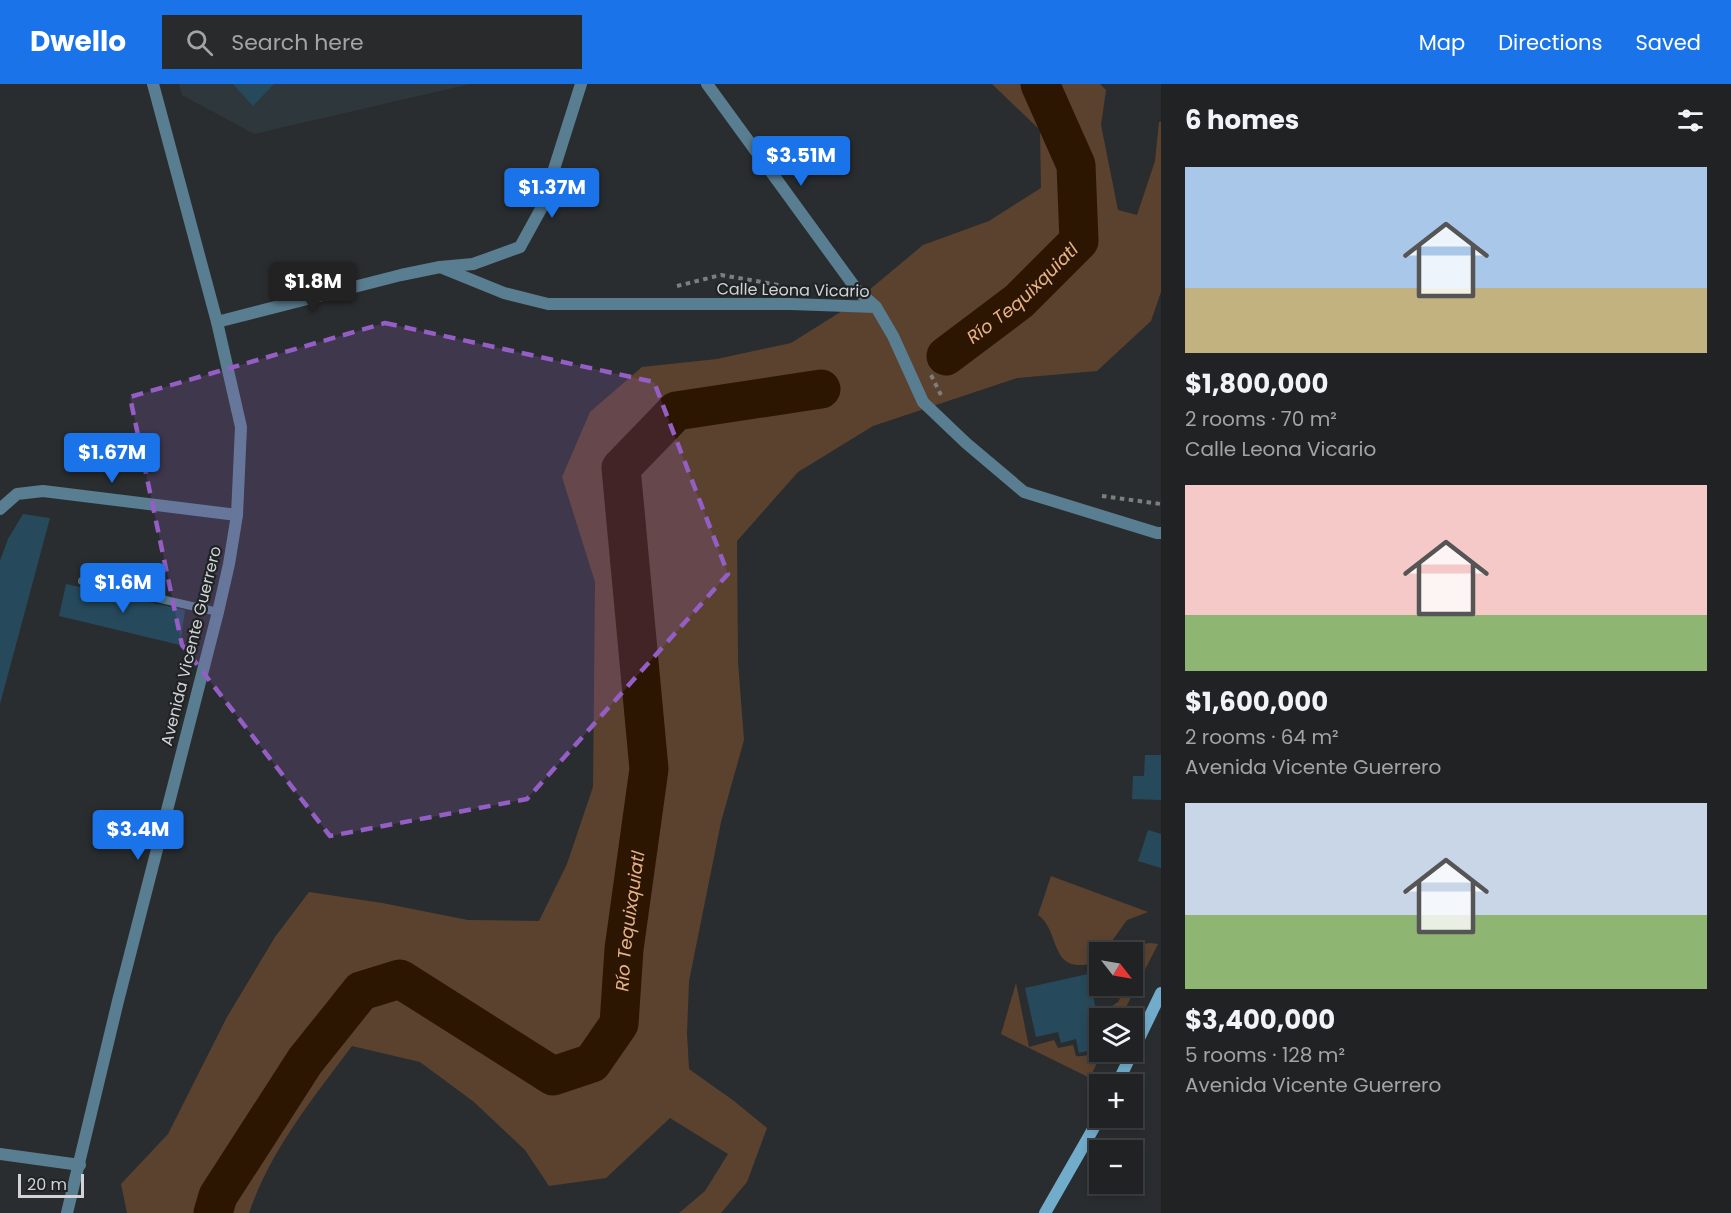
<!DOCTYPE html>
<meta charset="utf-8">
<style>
:root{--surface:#202223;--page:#282a2b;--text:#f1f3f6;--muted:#a2a4a6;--line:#3d3f41;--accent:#1a73e8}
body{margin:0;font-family:Poppins,sans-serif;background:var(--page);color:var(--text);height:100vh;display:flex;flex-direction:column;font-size:22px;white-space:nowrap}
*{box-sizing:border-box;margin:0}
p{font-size:20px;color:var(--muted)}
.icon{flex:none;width:33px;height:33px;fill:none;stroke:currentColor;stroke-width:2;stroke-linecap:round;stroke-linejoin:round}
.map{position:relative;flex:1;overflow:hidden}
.sheet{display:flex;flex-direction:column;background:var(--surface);width:570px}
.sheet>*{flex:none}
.needle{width:39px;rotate:121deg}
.buttons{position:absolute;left:1089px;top:858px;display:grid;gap:12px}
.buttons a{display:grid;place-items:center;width:54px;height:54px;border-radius:0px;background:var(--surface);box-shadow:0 3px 9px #0003,0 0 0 2px var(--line);font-size:30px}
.scale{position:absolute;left:18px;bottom:15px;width:66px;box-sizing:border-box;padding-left:6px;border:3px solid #d1d3d4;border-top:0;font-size:16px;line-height:21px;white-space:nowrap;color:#d1d3d4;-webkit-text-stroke:4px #202325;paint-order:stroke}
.price{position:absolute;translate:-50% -51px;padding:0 14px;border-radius:6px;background:var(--accent);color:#fff;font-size:20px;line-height:39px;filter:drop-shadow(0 2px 3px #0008)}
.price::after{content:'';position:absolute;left:50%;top:36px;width:18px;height:14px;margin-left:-9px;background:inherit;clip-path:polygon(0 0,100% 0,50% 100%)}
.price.on{background:#222;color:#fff}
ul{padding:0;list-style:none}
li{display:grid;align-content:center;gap:12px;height:318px;padding:0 24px}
li span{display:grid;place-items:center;height:186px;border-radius:0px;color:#555}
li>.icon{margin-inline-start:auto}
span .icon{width:108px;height:108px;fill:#fffc;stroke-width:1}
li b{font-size:26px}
h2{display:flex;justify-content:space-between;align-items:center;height:72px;padding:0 24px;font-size:26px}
header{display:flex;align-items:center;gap:36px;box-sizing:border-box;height:84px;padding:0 30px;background:var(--accent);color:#fff}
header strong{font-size:28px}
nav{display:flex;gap:33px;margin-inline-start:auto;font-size:21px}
.search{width:420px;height:54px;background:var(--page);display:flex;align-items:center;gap:15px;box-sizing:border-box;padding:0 21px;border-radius:0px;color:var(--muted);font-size:22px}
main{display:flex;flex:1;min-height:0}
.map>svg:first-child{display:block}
.built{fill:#2e373c}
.green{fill:#5b422f}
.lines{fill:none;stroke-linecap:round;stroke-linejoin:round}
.river{stroke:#2d1601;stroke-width:39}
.building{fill:#264a5c}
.path{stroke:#7c7f80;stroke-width:4;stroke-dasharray:4.5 4.5;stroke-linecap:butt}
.lane{stroke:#5a7e91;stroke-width:8}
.street{stroke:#5a7e91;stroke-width:12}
.secondary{stroke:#71accb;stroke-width:12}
.marked{fill:#955ec5;fill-opacity:0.2;stroke:#955ec5;stroke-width:4.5;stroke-dasharray:12 8;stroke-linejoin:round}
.labels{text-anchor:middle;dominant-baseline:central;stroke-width:4.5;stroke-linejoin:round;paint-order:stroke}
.street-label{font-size:16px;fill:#d1d3d4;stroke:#202325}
.water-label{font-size:18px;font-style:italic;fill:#e6b28a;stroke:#202325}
</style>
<header>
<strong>Dwello</strong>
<div class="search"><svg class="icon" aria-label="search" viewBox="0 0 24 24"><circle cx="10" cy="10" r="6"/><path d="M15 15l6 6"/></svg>Search here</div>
<nav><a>Map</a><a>Directions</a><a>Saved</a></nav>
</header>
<main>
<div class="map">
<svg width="1161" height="1129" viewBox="0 0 1161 1129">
<rect width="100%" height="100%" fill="#2a2d2f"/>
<path class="built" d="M 179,0 L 470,0 L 254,50 L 182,11 Z"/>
<g class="green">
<path d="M 992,0 L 1100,0 L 1106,6 L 1101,41 L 1118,126 L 1137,131 L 1155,77 L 1159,38 L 1161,38 L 1161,208 L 1151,237 L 1097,287 L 1017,294 L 873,342 L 798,388 L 737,457 L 738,578 L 744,656 L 721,738 L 689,897 L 687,950 L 689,985 L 734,1017 L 767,1044 L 747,1098 L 721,1129 L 679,1129 L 705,1107 L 728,1070 L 670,1034 L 606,1094 L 549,1102 L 525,1066 L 474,1018 L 420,978 L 352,962 C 313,1014 270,1067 249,1129 L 127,1129 L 121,1100 L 168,1050 L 227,933 L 275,853 L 309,808 L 382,819 L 468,836 L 539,837 L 567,780 L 593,703 L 595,498 L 562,393 L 590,328 L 642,283 L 717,275 L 791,259 L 850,222 L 923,161 L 989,137 L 1041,104 L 1040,46 Z"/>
<path d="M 1051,792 L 1148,828 L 1127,836 L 1104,868 L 1100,868 L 1099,874 C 1094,880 1090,880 1082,881 C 1050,883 1059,845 1038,831 Z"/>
<path d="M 1150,859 L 1158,860 L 1121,933 L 1105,927 L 1118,918 L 1127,902 L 1132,902 L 1133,874 L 1143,860 Z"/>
<path d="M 1016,899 L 1029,963 L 1054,956 L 1058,964 L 1073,961 L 1076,972 C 1086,973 1094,970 1099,963 L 1100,968 L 1102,968 L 1090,994 L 1001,950 Z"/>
</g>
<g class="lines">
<g class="river">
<path id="s1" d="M 946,272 L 1019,217 L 1079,157 L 1076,81 L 1040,0"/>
<path id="s2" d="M 213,1129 L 218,1112 L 305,977 L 361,907 L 400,895 L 553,992 L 592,979 L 619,940 L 624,865 L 649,685 L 621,384 L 676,327 L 821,305"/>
</g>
</g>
<g class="building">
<path d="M 233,0 L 274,0 L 253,22 Z"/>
<path d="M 23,430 L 50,434 L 0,620 L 0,477 L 8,455 Z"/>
<path d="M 66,500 L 185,526 L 180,561 L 59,532 Z"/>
<path d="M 1145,671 L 1161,671 L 1161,716 L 1132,715 L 1133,692 L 1144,692 Z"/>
<path d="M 1148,746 L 1161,750 L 1161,784 L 1138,777 Z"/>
<path d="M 1088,890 L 1100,943 L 1100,951 L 1094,955 L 1096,965 L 1079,969 L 1076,955 L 1061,959 L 1058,948 L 1036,953 L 1025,904 Z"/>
</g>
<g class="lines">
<g class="path">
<path d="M 677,202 L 721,191 L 779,201"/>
<path d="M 931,291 L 941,311"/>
<path d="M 1102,412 L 1161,420"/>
</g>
<path class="lane" d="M 82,497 L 218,528"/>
<g class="street">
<path d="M 707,0 L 857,206 L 876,223"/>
<path d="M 440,183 L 504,209 L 548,220 L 791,220 L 876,223 L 893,252 L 923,318 L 966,359 L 1024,408 L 1157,449 L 1161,449"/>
<path d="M 217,238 L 401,191 L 440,183 L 473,180 L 520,163 L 542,123 L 581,0"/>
<path d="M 0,425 L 17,410 L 43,407 L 237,431"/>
<path d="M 0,1070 L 80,1081"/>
<path d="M 67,1129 L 118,917 L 218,528 L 229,480 L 237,431 L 241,343 L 217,238 L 153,0"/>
</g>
<g class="secondary">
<path d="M 1117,1000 L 1161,909"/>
<path d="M 1045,1129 L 1100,1033"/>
</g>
</g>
<path class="marked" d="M 385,239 L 654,298 L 728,490 L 527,715 L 330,752 L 182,561 L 130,313 Z"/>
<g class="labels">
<g class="street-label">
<text transform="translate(793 206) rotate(1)">Calle Leona Vicario</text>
<text transform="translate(191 562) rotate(-76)">Avenida Vicente Guerrero</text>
</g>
<g class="water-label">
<text stroke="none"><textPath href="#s1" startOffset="99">Río Tequixquiatl</textPath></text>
<text stroke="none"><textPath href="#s2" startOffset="682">Río Tequixquiatl</textPath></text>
</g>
</g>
</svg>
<div class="buttons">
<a><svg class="needle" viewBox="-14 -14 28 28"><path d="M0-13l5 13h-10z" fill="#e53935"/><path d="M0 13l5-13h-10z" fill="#a2a4a6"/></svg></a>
<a><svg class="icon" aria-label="layers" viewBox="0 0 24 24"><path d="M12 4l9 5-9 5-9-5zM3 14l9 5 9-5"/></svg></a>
<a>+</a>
<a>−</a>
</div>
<div class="scale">20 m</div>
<b class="price" style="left:801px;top:103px">$3.51M</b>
<b class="price" style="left:552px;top:135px">$1.37M</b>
<b class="price on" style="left:313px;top:229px">$1.8M</b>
<b class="price" style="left:112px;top:400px">$1.67M</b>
<b class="price" style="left:123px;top:530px">$1.6M</b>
<b class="price" style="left:138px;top:777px">$3.4M</b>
</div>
<section class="sheet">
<h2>6 homes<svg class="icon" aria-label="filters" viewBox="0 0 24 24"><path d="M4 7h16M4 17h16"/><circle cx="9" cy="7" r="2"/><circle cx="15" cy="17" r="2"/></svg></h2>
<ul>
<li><span style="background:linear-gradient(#a9c7e8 65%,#c2b280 0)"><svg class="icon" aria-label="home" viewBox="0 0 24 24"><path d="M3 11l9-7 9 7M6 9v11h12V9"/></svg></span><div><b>$1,800,000</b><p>2 rooms · 70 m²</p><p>Calle Leona Vicario</p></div></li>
<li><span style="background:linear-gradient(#f6c9c9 70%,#8fb573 0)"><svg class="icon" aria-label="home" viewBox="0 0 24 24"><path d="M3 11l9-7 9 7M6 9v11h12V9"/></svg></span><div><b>$1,600,000</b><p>2 rooms · 64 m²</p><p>Avenida Vicente Guerrero</p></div></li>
<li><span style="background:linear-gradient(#c9d6e8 60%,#8fb573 0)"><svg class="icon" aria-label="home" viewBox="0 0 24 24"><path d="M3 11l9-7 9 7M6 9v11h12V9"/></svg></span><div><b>$3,400,000</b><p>5 rooms · 128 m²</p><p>Avenida Vicente Guerrero</p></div></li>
</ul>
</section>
</main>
